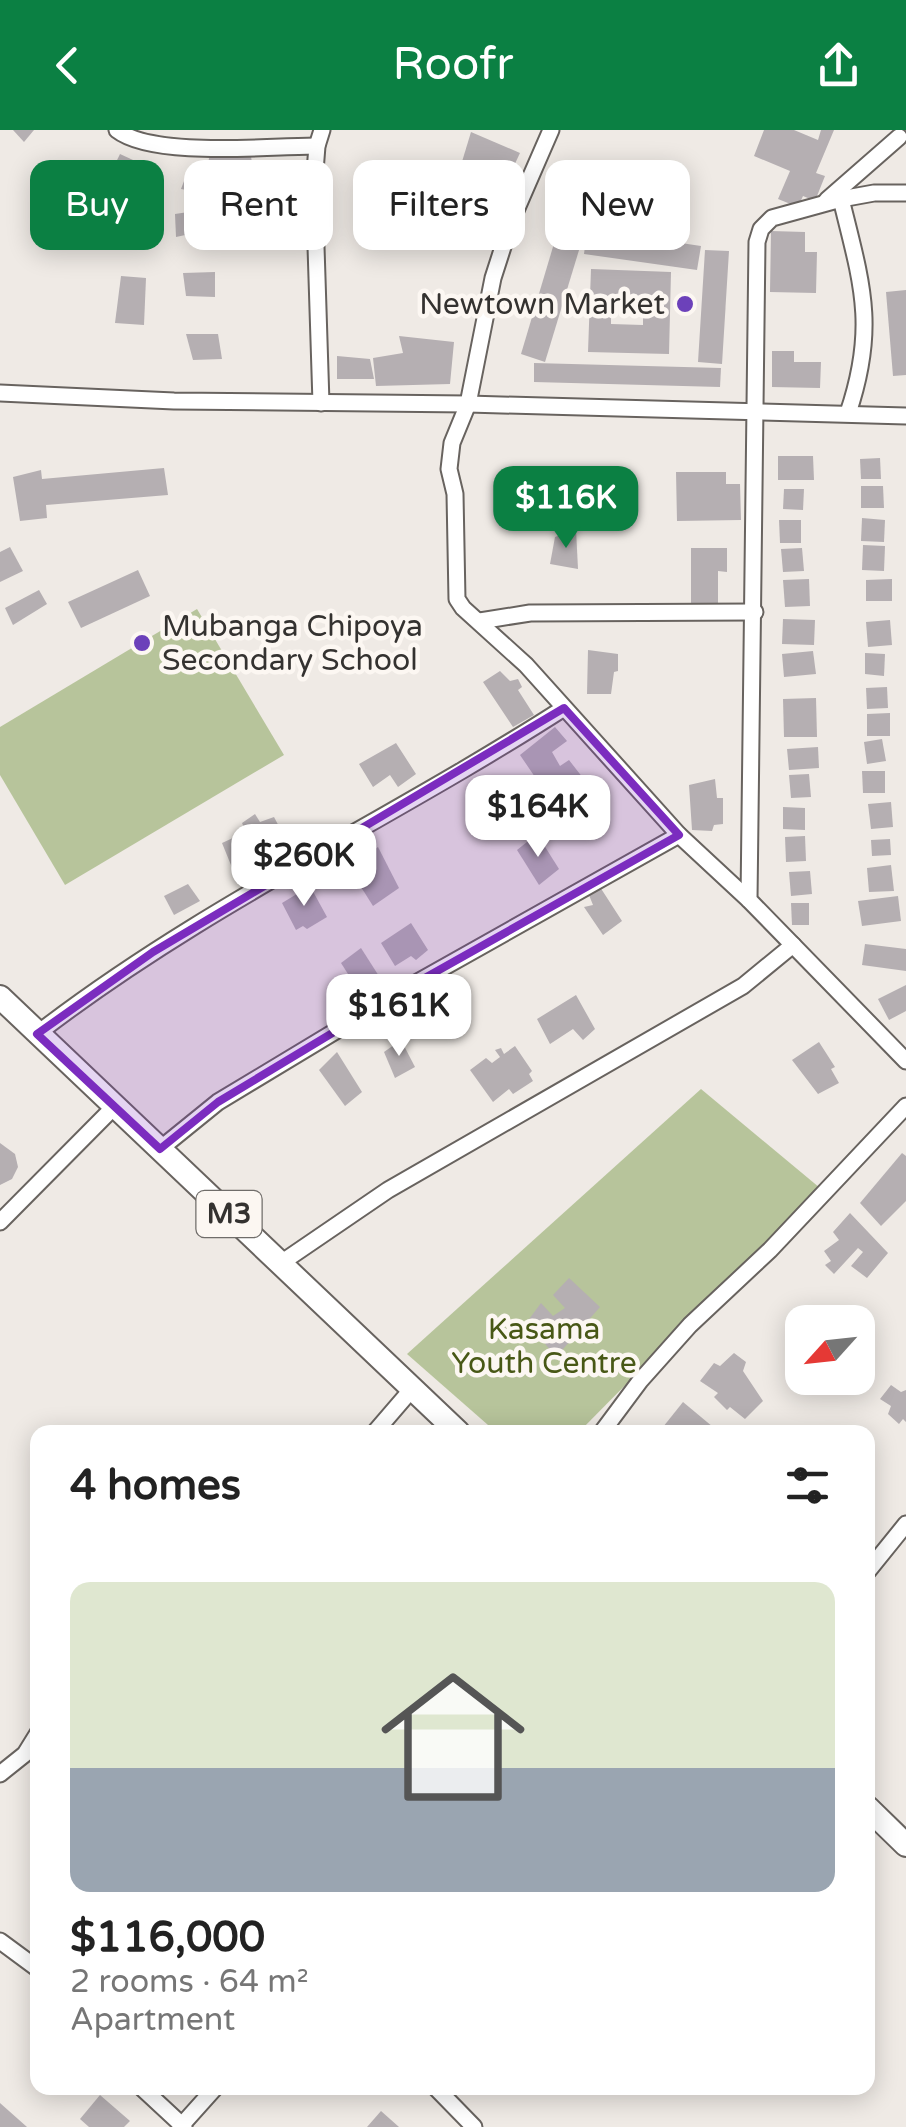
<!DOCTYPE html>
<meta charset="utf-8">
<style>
:root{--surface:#fff;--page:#f2f2f2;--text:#222;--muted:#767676;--accent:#0b8043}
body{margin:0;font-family:"Varela Round",sans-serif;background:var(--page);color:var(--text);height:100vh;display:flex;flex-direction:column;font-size:38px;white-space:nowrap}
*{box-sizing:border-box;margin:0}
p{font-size:32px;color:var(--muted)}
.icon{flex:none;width:55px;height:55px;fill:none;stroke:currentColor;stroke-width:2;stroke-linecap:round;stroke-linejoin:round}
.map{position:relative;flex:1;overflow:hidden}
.details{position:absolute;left:30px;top:1295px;width:845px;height:670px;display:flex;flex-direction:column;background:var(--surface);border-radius:20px;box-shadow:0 5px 25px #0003}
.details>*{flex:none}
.hud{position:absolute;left:30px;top:30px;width:848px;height:90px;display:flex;gap:20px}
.needle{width:65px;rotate:243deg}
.fabs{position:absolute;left:785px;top:1175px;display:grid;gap:20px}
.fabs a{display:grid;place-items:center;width:90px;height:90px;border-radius:20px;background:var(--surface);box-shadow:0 5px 25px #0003;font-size:50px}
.price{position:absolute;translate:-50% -85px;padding:0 22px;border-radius:20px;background:#fff;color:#222;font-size:32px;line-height:65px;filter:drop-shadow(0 2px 5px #0008)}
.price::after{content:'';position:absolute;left:50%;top:60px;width:30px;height:22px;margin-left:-15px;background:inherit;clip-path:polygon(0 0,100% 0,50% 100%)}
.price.current{background:var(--accent);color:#fff}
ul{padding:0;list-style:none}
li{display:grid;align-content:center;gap:20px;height:530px;padding:0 40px}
li span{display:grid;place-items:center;height:310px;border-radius:20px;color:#555}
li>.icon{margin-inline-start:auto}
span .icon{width:180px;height:180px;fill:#fffc;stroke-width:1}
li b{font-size:42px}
h2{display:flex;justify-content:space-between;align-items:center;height:120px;padding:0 40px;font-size:42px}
.pill{padding:0 35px;border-radius:20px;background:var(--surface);box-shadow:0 5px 25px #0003;font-size:35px;line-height:90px}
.pill.current{background:var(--accent);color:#fff}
header{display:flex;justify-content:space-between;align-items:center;height:130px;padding:0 40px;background:var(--accent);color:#fff;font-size:45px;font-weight:600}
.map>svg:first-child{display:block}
.green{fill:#b7c49b}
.building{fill:#b5afb2;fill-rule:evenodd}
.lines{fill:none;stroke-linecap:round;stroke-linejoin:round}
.street-casing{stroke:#68635f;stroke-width:19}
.primary-casing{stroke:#68635f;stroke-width:26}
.street{stroke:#fff;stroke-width:15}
.primary{stroke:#fff;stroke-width:22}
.marked{fill:#7b2cbf;fill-opacity:0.2;stroke:#7b2cbf;stroke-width:8;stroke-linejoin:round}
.poi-dot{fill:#6c41ba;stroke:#fcf7f2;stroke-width:4}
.labels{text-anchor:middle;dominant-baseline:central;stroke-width:9;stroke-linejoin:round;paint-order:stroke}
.shield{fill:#fcf7f2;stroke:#706d6a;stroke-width:2.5}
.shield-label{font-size:28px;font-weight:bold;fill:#343230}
.poi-label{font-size:30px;fill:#343230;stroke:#fcf7f2;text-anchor:end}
.park-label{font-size:30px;fill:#485816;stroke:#fcf7f2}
</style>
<header><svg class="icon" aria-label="back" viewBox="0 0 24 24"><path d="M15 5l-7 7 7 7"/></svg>Roofr<svg class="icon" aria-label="share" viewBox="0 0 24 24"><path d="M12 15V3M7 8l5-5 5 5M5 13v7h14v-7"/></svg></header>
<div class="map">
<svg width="906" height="1997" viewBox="0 0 906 1997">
<rect width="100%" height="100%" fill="#efeae5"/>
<g class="green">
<path d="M 197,479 L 284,625 L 65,755 L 0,645 L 0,597 Z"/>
<path d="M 701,959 L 820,1058 L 579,1302 L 496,1302 L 407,1224 Z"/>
</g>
<g class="building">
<path d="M 13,0 L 34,0 L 24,12 Z"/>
<path d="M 764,0 L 794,0 L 818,10 L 821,0 L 834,0 L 816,43 L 825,46 L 815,71 L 803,66 L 798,77 L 778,69 L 790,41 L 754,26 Z"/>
<path d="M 471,2 L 520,23 L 504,57 L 461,35 Z"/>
<path d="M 210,21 L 251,26 L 253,41 L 207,42 Z"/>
<path d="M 120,24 L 146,36 L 128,65 L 106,53 Z"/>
<path d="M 189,38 L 197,39 L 198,44 L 224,48 L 223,67 L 181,59 Z"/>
<path d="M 633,43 L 677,48 L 675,67 L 657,65 L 656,77 L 630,74 Z"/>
<path d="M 59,55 L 94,70 L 83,91 L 52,73 Z"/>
<path d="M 193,73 L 208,73 L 212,108 L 190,111 L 190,104 L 176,107 L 175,84 L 195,81 Z"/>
<path d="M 587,99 L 701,116 L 697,140 L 584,124 Z"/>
<path d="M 558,100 L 583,107 L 545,232 L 521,224 Z"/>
<path d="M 771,101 L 805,102 L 805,122 L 817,122 L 816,163 L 770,162 Z"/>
<path d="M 705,120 L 729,121 L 722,234 L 698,232 Z"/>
<path d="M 591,139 L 671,142 L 669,224 L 588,222 ZM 611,171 L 643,172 L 643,195 L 611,194 Z"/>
<path d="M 215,142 L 215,167 L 186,166 L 183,143 Z"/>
<path d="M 121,146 L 146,148 L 144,195 L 115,193 Z"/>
<path d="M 906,160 L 906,245 L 893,246 L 886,162 Z"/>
<path d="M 186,204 L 218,204 L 222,229 L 193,230 Z"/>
<path d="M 399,206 L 454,212 L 450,254 L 376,256 L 373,228 L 403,223 Z"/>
<path d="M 772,221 L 794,221 L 794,232 L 821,232 L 820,258 L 772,257 Z"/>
<path d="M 337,226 L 370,229 L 374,249 L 337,249 Z"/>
<path d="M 534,233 L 721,238 L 720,257 L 534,252 Z"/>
<path d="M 778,326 L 813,326 L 814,350 L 778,350 Z"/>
<path d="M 880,328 L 881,349 L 861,349 L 860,329 Z"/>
<path d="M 164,338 L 168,365 L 46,375 L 47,388 L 20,391 L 13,347 L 41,340 L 42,349 Z"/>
<path d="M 676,342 L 726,342 L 726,354 L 740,354 L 741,390 L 677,391 Z"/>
<path d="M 861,356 L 883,356 L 884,378 L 861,378 Z"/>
<path d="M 784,359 L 804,359 L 803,380 L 783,379 Z"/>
<path d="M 862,388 L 885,390 L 884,412 L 861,411 Z"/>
<path d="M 779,390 L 801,390 L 801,413 L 780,413 Z"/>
<path d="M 576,399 L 578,439 L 550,434 L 555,407 Z"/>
<path d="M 863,415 L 885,416 L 884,441 L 862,440 Z"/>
<path d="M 10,417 L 23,441 L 0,452 L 0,422 Z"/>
<path d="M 691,418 L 727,418 L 727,442 L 718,441 L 718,483 L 691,482 Z"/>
<path d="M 802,418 L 804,441 L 783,442 L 781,419 Z"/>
<path d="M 138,440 L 150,466 L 81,498 L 68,472 Z"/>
<path d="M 809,449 L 810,476 L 785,477 L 783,450 Z"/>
<path d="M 892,449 L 892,471 L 866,471 L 866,450 Z"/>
<path d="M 39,460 L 47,474 L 13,495 L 5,478 Z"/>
<path d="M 783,489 L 815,490 L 814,515 L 782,514 Z"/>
<path d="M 890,490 L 892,515 L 868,517 L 866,492 Z"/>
<path d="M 588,520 L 618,524 L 618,541 L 614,542 L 611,564 L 587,564 Z"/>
<path d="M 813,521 L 816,544 L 784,547 L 782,524 Z"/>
<path d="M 865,523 L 885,524 L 884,546 L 865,544 Z"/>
<path d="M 500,541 L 510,551 L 518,549 L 522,557 L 518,560 L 534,585 L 513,597 L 483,552 Z"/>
<path d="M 887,557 L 888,578 L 867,579 L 866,558 Z"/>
<path d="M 816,568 L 817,607 L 784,607 L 783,569 Z"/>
<path d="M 890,583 L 890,606 L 867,606 L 867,584 Z"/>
<path d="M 555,597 L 567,611 L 552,622 L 560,636 L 569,630 L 583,648 L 552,672 L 520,625 Z"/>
<path d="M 882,609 L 886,631 L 867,634 L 864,612 Z"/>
<path d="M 396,613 L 416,644 L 398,657 L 390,645 L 373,657 L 359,634 Z"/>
<path d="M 818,617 L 819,638 L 789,640 L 787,619 Z"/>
<path d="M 862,641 L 885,641 L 885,663 L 863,663 Z"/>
<path d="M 809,644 L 811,667 L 791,668 L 789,645 Z"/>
<path d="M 715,649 L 717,668 L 723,668 L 723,694 L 714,695 L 712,701 L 692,700 L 689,655 Z"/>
<path d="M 891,672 L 893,697 L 871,699 L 868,674 Z"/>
<path d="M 783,677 L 805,678 L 805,700 L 783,699 Z"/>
<path d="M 255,684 L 260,692 L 274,687 L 292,721 L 233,740 L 222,713 L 246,702 L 242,693 Z"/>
<path d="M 537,704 L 559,739 L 539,755 L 517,720 Z"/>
<path d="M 805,706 L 806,731 L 786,732 L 785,707 Z"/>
<path d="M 890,709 L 891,725 L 872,726 L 871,710 Z"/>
<path d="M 378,717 L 399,758 L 373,776 L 349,738 Z"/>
<path d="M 891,735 L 894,761 L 869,762 L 867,738 Z"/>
<path d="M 810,741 L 812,764 L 791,766 L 789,742 Z"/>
<path d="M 188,754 L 200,771 L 174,785 L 164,766 Z"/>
<path d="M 310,756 L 327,787 L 307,799 L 303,796 L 296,800 L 282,773 Z"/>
<path d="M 600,757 L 622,791 L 603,805 L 584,777 L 593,775 L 589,765 Z"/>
<path d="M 898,766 L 901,791 L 862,796 L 858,771 Z"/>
<path d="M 791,773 L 809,773 L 809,795 L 792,795 Z"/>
<path d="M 411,793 L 428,820 L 416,830 L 411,826 L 395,836 L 381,813 Z"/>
<path d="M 865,814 L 906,819 L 906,841 L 862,835 Z"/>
<path d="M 361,818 L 384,854 L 362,866 L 341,833 Z"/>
<path d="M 906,855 L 906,881 L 889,890 L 878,869 Z"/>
<path d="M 576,865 L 595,899 L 583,910 L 573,899 L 550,914 L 537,889 Z"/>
<path d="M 401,910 L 415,937 L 395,948 L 384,922 Z"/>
<path d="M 819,912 L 835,937 L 831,939 L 839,953 L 818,964 L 792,930 Z"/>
<path d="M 515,916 L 532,941 L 529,944 L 533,951 L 513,964 L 509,959 L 493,972 L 470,940 L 486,928 L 492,933 L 500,927 L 495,920 L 501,918 L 504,924 Z"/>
<path d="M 337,922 L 362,962 L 345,976 L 319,940 Z"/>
<path d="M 0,1013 L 15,1024 L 18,1037 L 12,1049 L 0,1055 Z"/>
<path d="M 902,1023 L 906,1026 L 906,1071 L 881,1096 L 860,1073 Z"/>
<path d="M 850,1083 L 888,1123 L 867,1148 L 851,1136 L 863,1122 L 858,1118 L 834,1144 L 825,1135 L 831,1131 L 824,1121 L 839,1110 L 833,1102 Z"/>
<path d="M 569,1148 L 600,1177 L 556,1227 L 527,1192 L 541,1173 L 553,1186 L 565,1178 L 553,1165 Z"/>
<path d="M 734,1223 L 746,1232 L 743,1241 L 763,1271 L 745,1289 L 730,1277 L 727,1280 L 714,1267 L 718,1263 L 700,1251 L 714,1233 L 720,1236 Z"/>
<path d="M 891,1255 L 901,1262 L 906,1260 L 906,1292 L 903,1289 L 899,1294 L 888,1284 L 891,1276 L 880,1269 Z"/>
<path d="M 683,1272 L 719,1302 L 669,1302 L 663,1297 Z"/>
<path d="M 100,1965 L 130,1991 L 124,1997 L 89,1997 L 80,1989 Z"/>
<path d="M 0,1973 L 27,1997 L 0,1997 Z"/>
<path d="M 381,1981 L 399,1997 L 367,1997 Z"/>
</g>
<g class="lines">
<defs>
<g id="street">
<path d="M 117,0 C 153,28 269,16 317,16"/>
<path d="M 551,0 L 511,92 L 493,148 L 468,274 L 452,313 L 449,339 L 455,364 L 457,469 L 463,478 L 526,535 L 679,705 L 749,770"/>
<path d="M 906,63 L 874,63 L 841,69 L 772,88 L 761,99 L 757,112 L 749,770 L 906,931"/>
<path d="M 841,69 C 862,154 877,197 848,283"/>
<path d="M 827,70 L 899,7"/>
<path d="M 0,263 L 174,271 L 468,274 L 906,286"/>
<path d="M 321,273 L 314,54 L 317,16 L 322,0"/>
<path d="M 480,491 L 530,483 L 755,482"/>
<path d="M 37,904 C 201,777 390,690 564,578"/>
<path d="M 160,1019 L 218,972 L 407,858 L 679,705"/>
<path d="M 0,1092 L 115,976"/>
<path d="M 281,1133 L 388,1060 L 743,856 L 793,815"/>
<path d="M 375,1302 L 412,1259"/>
<path d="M 602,1302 L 640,1251 L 690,1195 L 770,1120 L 906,976"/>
<path d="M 868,1441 L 906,1394"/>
<path d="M 0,1644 L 25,1624 L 38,1603"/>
<path d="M 0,1811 L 38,1839"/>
<path d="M 142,1958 L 184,1997"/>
<path d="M 436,1958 L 474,1997"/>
<path d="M 180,1997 L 215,1958"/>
</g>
<g id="primary">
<path d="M 0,867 L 458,1302"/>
<path d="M 868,1678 L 906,1715"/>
</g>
</defs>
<use href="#street" class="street-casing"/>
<use href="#primary" class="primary-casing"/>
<use href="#street" class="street"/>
<use href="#primary" class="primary"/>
</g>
<path class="marked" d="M 564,578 L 679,705 L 407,858 L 218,972 L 160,1019 L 37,904 L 153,822 Z"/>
<g class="poi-dot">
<circle cx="685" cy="174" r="10"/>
<circle cx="142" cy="513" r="10"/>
</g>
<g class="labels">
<rect class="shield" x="196.5" y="1061" width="65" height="46" rx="8"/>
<g class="shield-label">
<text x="229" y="1084">M3</text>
</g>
<g class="poi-label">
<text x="665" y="174">Newtown Market</text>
<text x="162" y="496" text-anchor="start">Mubanga Chipoya<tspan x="162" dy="34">Secondary School</tspan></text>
</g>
<g class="park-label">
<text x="544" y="1199">Kasama<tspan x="544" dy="34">Youth Centre</tspan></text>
</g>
</g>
</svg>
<div class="fabs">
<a><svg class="needle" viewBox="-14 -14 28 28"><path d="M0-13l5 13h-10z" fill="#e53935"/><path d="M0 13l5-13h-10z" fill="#767676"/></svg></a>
</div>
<b class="price current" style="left:566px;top:421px">$116K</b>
<b class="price" style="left:538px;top:730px">$164K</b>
<b class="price" style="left:304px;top:779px">$260K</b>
<b class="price" style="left:399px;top:929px">$161K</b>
<div class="hud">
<a class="pill current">Buy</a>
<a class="pill">Rent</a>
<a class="pill">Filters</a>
<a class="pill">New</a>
</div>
<section class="details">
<h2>4 homes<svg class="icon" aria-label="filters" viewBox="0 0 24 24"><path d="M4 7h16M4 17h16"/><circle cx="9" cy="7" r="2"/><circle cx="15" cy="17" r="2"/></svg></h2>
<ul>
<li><span style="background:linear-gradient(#dfe7d0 60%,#9aa5b1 0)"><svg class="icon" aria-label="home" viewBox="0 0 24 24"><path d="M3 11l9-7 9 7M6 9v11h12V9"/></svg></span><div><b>$116,000</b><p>2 rooms · 64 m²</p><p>Apartment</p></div></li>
</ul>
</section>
</div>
